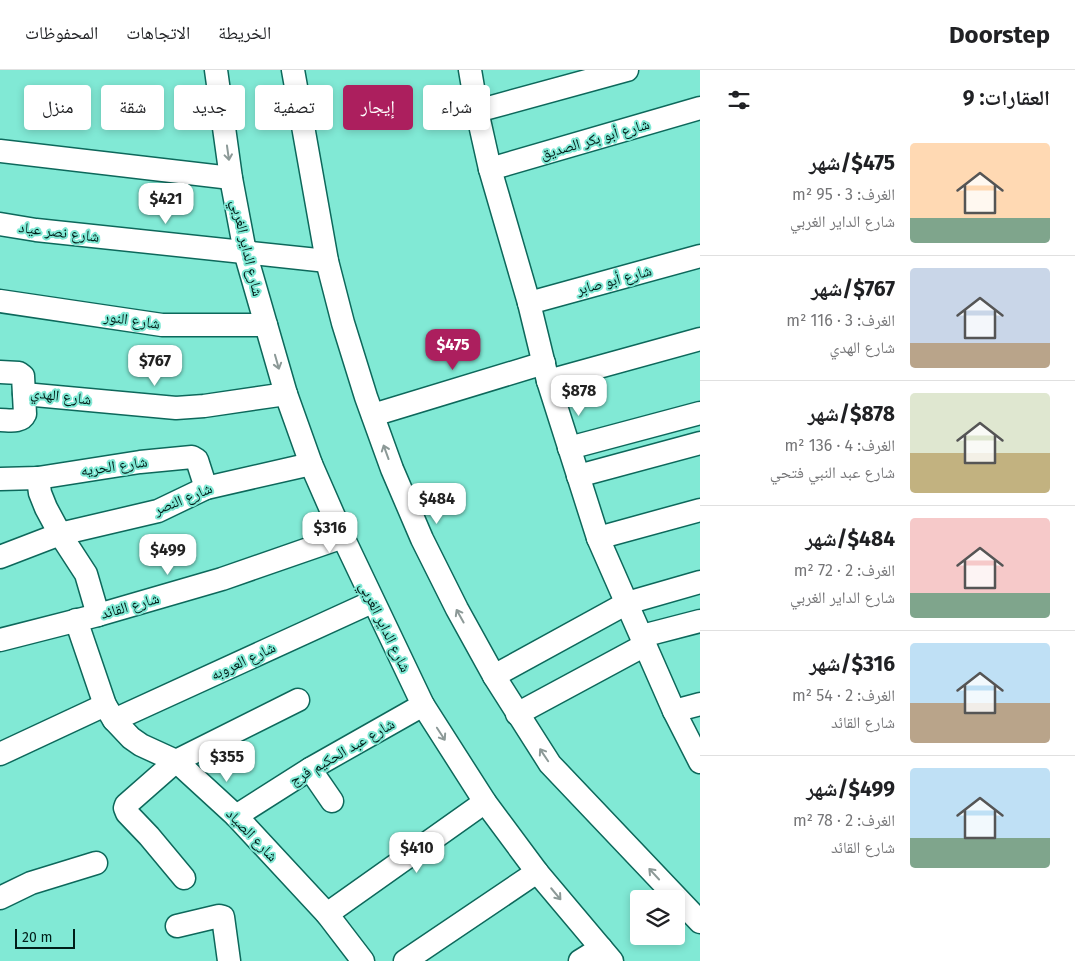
<!DOCTYPE html>
<html lang="ar">
<meta charset="utf-8">
<style>
:root{--surface:#fff;--page:#f2f2f2;--text:#202124;--muted:#757577;--line:#e0e0e0;--accent:#ac1f5e}
body{margin:0;font-family:"Fira Sans","Noto Naskh Arabic",sans-serif;background:var(--page);color:var(--text);direction:rtl;height:100vh;display:flex;flex-direction:column;font-size:19px;white-space:nowrap}
*{box-sizing:border-box;margin:0}
p{font-size:16px;color:var(--muted)}
.icon{flex:none;width:28px;height:28px;fill:none;stroke:currentColor;stroke-width:2;stroke-linecap:round;stroke-linejoin:round}
.map{position:relative;flex:1;overflow:hidden;direction:ltr}
.drawer{display:flex;flex-direction:column;background:var(--surface);width:375px}
.drawer>*{flex:none}
.banner{position:absolute;left:15px;top:15px;width:475px;height:45px;direction:rtl;display:flex;gap:10px}
.buttons{position:absolute;left:630px;top:820px;display:grid;gap:10px}
.buttons a{display:grid;place-items:center;width:55px;height:55px;border-radius:5px;background:var(--surface);box-shadow:0 2px 8px #0003;font-size:25px}
.scale{position:absolute;left:15px;bottom:12px;width:60px;box-sizing:border-box;padding-left:5px;border:2px solid #001d18;border-top:0;font-size:14px;line-height:18px;white-space:nowrap;color:#001d18;-webkit-text-stroke:4px #81e9d5;paint-order:stroke}
.price{position:absolute;translate:-50% -42px;padding:0 11px;border-radius:10px;background:#fff;color:#222;font-size:16px;line-height:32px;filter:drop-shadow(0 1px 2px #0008)}
.price::after{content:'';position:absolute;left:50%;top:30px;width:15px;height:11px;margin-left:-8px;background:inherit;clip-path:polygon(0 0,100% 0,50% 100%)}
.price.on{background:var(--accent);color:#fff}
ul{padding:0;list-style:none}
li{display:flex;align-items:center;gap:15px;height:125px;padding:0 25px}
li+li{border-top:1px solid var(--line)}
li span{display:grid;place-items:center;flex:none;width:140px;height:100px;border-radius:5px;color:#555}
li>.icon{margin-inline-start:auto}
span .icon{width:60px;height:60px;fill:#fffc;stroke-width:1}
li b{font-size:21px}
h2{display:flex;justify-content:space-between;align-items:center;height:60px;padding:0 25px;font-size:21px}
.pill{padding:0 18px;border-radius:5px;background:var(--surface);box-shadow:0 2px 8px #0003;font-size:18px;line-height:45px}
.pill.on{background:var(--accent);color:#fff}
header{display:flex;align-items:center;gap:30px;box-sizing:border-box;height:70px;padding:0 25px;background:var(--surface);border-bottom:1px solid var(--line)}
header strong{font-size:24px}
nav{display:flex;gap:28px;margin-inline-start:auto;font-size:18px}
main{display:flex;flex:1;min-height:0}
.map>svg:first-child{display:block}
.lines{fill:none;stroke-linecap:round;stroke-linejoin:round}
.street-casing{stroke:#0d685b;stroke-width:25}
.street{stroke:#fff;stroke-width:22}
.oneway{stroke:#8c9997}
.labels{text-anchor:middle;dominant-baseline:central;stroke-width:4;stroke-linejoin:round;paint-order:stroke}
.street-label{font-size:15px;fill:#001d18;stroke:#81e9d5}
</style>
<header>
<strong>Doorstep</strong>
<nav><a>الخريطة</a><a>الاتجاهات</a><a>المحفوظات</a></nav>
</header>
<main>
<section class="drawer">
<h2>العقارات: 9<svg class="icon" aria-label="filters" viewBox="0 0 24 24"><path d="M4 7h16M4 17h16"/><circle cx="9" cy="7" r="2"/><circle cx="15" cy="17" r="2"/></svg></h2>
<ul>
<li><span style="background:linear-gradient(#ffd9b3 75%,#7fa58c 0)"><svg class="icon" aria-label="home" viewBox="0 0 24 24"><path d="M3 11l9-7 9 7M6 9v11h12V9"/></svg></span><div><b>$475/شهر</b><p>الغرف: 3 · 95 m²</p><p>شارع الداير الغربي</p></div></li>
<li><span style="background:linear-gradient(#c9d6e8 75%,#b9a48a 0)"><svg class="icon" aria-label="home" viewBox="0 0 24 24"><path d="M3 11l9-7 9 7M6 9v11h12V9"/></svg></span><div><b>$767/شهر</b><p>الغرف: 3 · 116 m²</p><p>شارع الهدي</p></div></li>
<li><span style="background:linear-gradient(#dfe7d0 60%,#c2b280 0)"><svg class="icon" aria-label="home" viewBox="0 0 24 24"><path d="M3 11l9-7 9 7M6 9v11h12V9"/></svg></span><div><b>$878/شهر</b><p>الغرف: 4 · 136 m²</p><p>شارع عبد النبي فتحي</p></div></li>
<li><span style="background:linear-gradient(#f6c9c9 75%,#7fa58c 0)"><svg class="icon" aria-label="home" viewBox="0 0 24 24"><path d="M3 11l9-7 9 7M6 9v11h12V9"/></svg></span><div><b>$484/شهر</b><p>الغرف: 2 · 72 m²</p><p>شارع الداير الغربي</p></div></li>
<li><span style="background:linear-gradient(#bfe0f5 60%,#b9a48a 0)"><svg class="icon" aria-label="home" viewBox="0 0 24 24"><path d="M3 11l9-7 9 7M6 9v11h12V9"/></svg></span><div><b>$316/شهر</b><p>الغرف: 2 · 54 m²</p><p>شارع القائد</p></div></li>
<li><span style="background:linear-gradient(#bfe0f5 70%,#7fa58c 0)"><svg class="icon" aria-label="home" viewBox="0 0 24 24"><path d="M3 11l9-7 9 7M6 9v11h12V9"/></svg></span><div><b>$499/شهر</b><p>الغرف: 2 · 78 m²</p><p>شارع القائد</p></div></li>
</ul>
</section>
<div class="map">
<svg width="700" height="891" viewBox="0 0 700 891">
<rect width="100%" height="100%" fill="#81e9d5"/>
<g class="lines">
<defs>
<g id="street">
<path d="M 216,0 L 231,108 L 245,182 L 286,324 L 311,394 L 343,467 L 423,635 L 485,732 L 537,802 L 612,891"/>
<path d="M 293,0 L 327,191 L 343,253 L 366,327 L 392,399 L 422,469 L 457,539 L 494,606 L 550,694 L 700,852"/>
<path d="M 470,0 L 477,41 L 490,99 L 529,233 L 548,311 L 598,468 L 674,641 L 700,692"/>
<path d="M 477,41 L 627,0"/>
<path d="M 0,81 L 231,108"/>
<path d="M 490,99 L 700,38"/>
<path d="M 0,154 L 36,160 L 327,191"/>
<path d="M 0,231 L 162,255 L 266,255"/>
<path d="M 529,233 L 700,186"/>
<path d="M 0,302 L 19,303 L 23,306 L 25,344 C 21,353 9,350 0,350"/>
<path d="M 548,311 L 700,269"/>
<path d="M 24,324 L 176,338 L 204,336 L 286,324"/>
<path d="M 373,345 L 544,293"/>
<path d="M 569,378 L 700,343"/>
<path d="M 578,406 L 700,373"/>
<path d="M 38,408 L 40,423 L 46,438 L 60,464 L 86,504 L 98,545"/>
<path d="M 0,409 L 38,408 L 140,392 L 192,387 L 197,390 L 206,418"/>
<path d="M 598,468 L 700,440"/>
<path d="M 0,487 L 60,464 L 158,441 L 206,418 L 311,394"/>
<path d="M 76,550 L 105,635 L 114,650 L 131,668 L 141,675 L 176,691 L 236,746 L 327,844 L 363,891"/>
<path d="M 642,566 L 700,551"/>
<path d="M 0,570 L 98,545 L 222,509 L 343,467"/>
<path d="M 494,606 L 627,533 L 700,512"/>
<path d="M 674,641 L 700,634"/>
<path d="M 517,644 L 645,575"/>
<path d="M 114,650 L 372,532"/>
<path d="M 0,684 L 105,635"/>
<path d="M 310,699 L 332,731"/>
<path d="M 236,746 L 310,699 L 423,635"/>
<path d="M 184,808 L 149,766 L 127,743 L 125,738 L 126,735 L 176,691 L 298,630"/>
<path d="M 0,828 L 31,813 L 96,793"/>
<path d="M 327,844 L 485,732"/>
<path d="M 177,856 L 219,846 L 223,847 L 229,891"/>
<path d="M 405,891 L 537,802"/>
<path d="M 580,891 L 601,878"/>
</g>
</defs>
<use href="#street" class="street-casing"/>
<use href="#street" class="street"/>
</g>
<defs><path id="oneway-shaft" d="M-6 0H5M1.5-3L5.5 0L1.5 3" fill="none" stroke-width="1.6" stroke-linecap="round" stroke-linejoin="round" transform="scale(1.25)"/></defs>
<g class="oneway">
<use href="#oneway-shaft" transform="translate(228 83) rotate(82)"/>
<use href="#oneway-shaft" transform="translate(277 292) rotate(74)"/>
<use href="#oneway-shaft" transform="translate(386 382) rotate(-110)"/>
<use href="#oneway-shaft" transform="translate(460 546) rotate(-119)"/>
<use href="#oneway-shaft" transform="translate(441 664) rotate(57)"/>
<use href="#oneway-shaft" transform="translate(544 685) rotate(-124)"/>
<use href="#oneway-shaft" transform="translate(654 804) rotate(-133)"/>
<use href="#oneway-shaft" transform="translate(556 824) rotate(50)"/>
</g>
<g class="labels">
<g class="street-label">
<text transform="translate(595 69) rotate(-16)">شارع أبو بكر الصديق</text>
<text transform="translate(59 162) rotate(7)">شارع نصر عياد</text>
<text transform="translate(247 178) rotate(77)">شارع الداير الغربي</text>
<text transform="translate(614 210) rotate(-15)">شارع أبو صابر</text>
<text transform="translate(132 250) rotate(8)">شارع النور</text>
<text transform="translate(61 326) rotate(7)">شارع الهدي</text>
<text transform="translate(114 396) rotate(-8)">شارع الحريه</text>
<text transform="translate(183 429) rotate(-22)">شارع النصر</text>
<text transform="translate(130 536) rotate(-16)">شارع القائد</text>
<text transform="translate(385 557) rotate(64)">شارع الداير الغربي</text>
<text transform="translate(243 591) rotate(-25)">شارع العروبه</text>
<text transform="translate(342 682) rotate(-30)">شارع عبد الحكيم فرج</text>
<text transform="translate(252 765) rotate(46)">شارع الصياد</text>
</g>
</g>
</svg>
<div class="buttons">
<a><svg class="icon" aria-label="layers" viewBox="0 0 24 24"><path d="M12 4l9 5-9 5-9-5zM3 14l9 5 9-5"/></svg></a>
</div>
<div class="scale">20 m</div>
<b class="price" style="left:166px;top:155px">$421</b>
<b class="price on" style="left:453px;top:301px">$475</b>
<b class="price" style="left:155px;top:317px">$767</b>
<b class="price" style="left:579px;top:347px">$878</b>
<b class="price" style="left:437px;top:455px">$484</b>
<b class="price" style="left:330px;top:484px">$316</b>
<b class="price" style="left:168px;top:506px">$499</b>
<b class="price" style="left:227px;top:713px">$355</b>
<b class="price" style="left:417px;top:804px">$410</b>
<div class="banner">
<a class="pill">شراء</a>
<a class="pill on">إيجار</a>
<a class="pill">تصفية</a>
<a class="pill">جديد</a>
<a class="pill">شقة</a>
<a class="pill">منزل</a>
</div>
</div>
</main>
